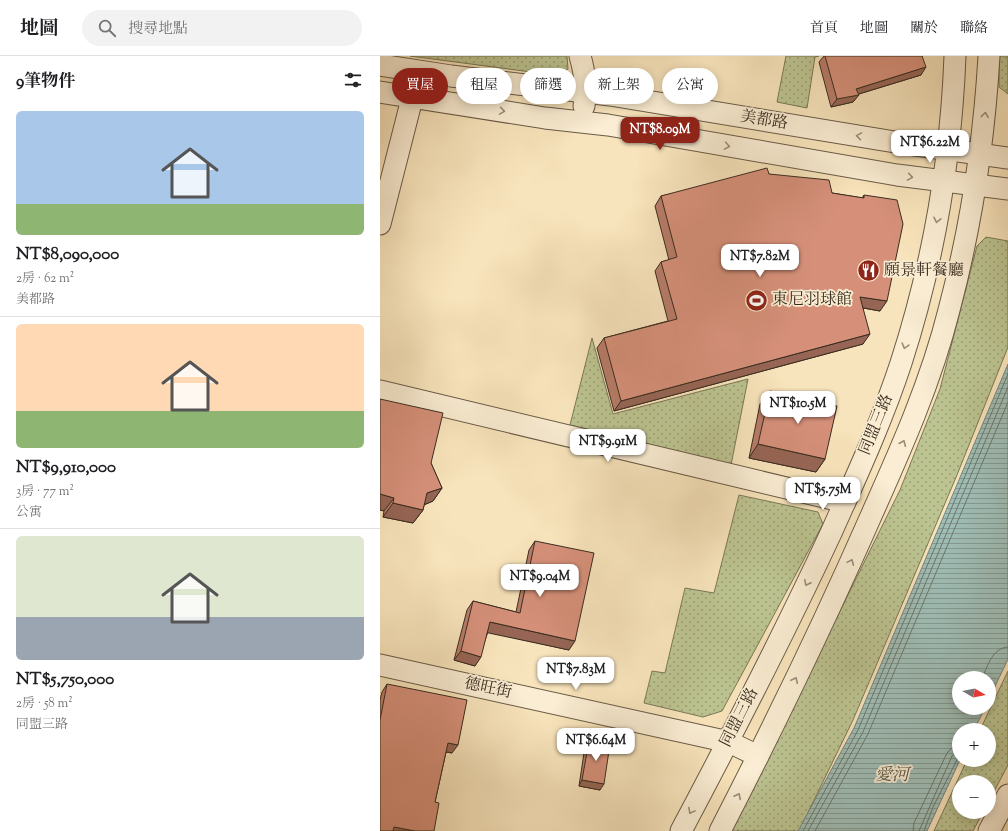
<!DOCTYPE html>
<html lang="zh-TW">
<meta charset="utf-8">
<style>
:root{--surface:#fff;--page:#f2f2f2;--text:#202124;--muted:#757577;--line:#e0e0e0;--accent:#8f2418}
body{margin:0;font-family:"Sorts Mill Goudy","Noto Serif TC",serif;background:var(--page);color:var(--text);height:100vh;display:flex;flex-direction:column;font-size:15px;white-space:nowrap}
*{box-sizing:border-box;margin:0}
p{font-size:13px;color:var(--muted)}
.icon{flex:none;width:22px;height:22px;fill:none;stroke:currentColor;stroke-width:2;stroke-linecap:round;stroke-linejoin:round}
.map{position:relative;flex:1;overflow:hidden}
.side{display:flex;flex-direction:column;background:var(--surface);width:380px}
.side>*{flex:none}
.hud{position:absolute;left:12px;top:12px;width:380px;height:36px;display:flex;gap:8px}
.needle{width:26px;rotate:100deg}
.buttons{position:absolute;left:572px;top:615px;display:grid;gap:8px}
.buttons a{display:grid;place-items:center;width:44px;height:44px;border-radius:50%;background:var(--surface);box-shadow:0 2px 10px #0003;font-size:20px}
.price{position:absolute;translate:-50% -34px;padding:0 9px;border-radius:8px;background:#fff;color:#222;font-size:13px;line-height:26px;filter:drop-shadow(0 1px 2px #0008)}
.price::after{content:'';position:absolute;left:50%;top:24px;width:12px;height:9px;margin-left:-6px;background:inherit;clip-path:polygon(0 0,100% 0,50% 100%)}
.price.selected{background:var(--accent);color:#fff}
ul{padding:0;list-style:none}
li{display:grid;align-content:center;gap:8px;height:212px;padding:0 16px}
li+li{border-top:1px solid var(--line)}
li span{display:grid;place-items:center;height:124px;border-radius:6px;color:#555}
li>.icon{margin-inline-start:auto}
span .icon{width:72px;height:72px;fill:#fffc;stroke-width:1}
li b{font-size:17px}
h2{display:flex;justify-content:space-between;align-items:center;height:48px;padding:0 16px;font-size:17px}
.pill{padding:0 14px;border-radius:18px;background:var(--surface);box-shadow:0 2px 10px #0003;font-size:14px;line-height:36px}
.pill.selected{background:var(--accent);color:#fff}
header{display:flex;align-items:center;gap:24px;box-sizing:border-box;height:56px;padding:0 20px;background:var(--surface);border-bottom:1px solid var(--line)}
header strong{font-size:19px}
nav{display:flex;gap:22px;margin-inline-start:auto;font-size:14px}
.search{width:280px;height:36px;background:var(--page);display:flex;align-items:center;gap:10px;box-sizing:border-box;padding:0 14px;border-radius:22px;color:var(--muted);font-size:15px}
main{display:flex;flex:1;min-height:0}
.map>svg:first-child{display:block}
.grass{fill:url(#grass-dots);stroke:#7a7858}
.water{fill:url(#water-rules);stroke:#76847a}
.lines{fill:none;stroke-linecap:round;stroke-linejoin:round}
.shore{stroke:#6c766b;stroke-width:1}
.minor-casing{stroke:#695b46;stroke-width:23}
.minor{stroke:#faedd3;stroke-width:21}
.wall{fill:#b87c69;stroke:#392d1f}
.shaded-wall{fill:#966555;stroke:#392d1f}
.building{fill:#d6907a;stroke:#392d1f}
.oneway{stroke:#9a8d79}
.labels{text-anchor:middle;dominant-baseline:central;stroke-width:3.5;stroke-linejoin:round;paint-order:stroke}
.street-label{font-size:16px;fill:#392d1f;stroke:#faedd3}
.poi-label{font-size:16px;fill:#392d1f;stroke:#faedd3;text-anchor:start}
.water-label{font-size:17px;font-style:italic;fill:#525145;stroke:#faedd3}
</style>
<header>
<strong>地圖</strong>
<div class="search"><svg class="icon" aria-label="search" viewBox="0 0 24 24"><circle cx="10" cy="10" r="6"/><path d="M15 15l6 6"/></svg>搜尋地點</div>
<nav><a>首頁</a><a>地圖</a><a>關於</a><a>聯絡</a></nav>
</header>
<main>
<section class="side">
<h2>9筆物件<svg class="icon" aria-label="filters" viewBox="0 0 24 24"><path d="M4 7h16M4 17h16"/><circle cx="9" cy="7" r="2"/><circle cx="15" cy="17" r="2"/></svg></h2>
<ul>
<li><span style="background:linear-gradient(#a9c7e8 75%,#8fb573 0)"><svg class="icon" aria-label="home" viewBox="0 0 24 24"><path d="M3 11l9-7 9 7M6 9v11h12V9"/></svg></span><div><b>NT$8,090,000</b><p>2房 · 62 m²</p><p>美都路</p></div></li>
<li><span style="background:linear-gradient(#ffd9b3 70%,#8fb573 0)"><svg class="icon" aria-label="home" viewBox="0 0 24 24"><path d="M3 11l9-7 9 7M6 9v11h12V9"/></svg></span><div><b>NT$9,910,000</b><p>3房 · 77 m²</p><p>公寓</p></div></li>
<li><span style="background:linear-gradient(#dfe7d0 65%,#9aa5b1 0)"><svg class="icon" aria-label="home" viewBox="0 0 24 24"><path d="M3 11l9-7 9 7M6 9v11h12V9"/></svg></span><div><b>NT$5,750,000</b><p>2房 · 58 m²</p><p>同盟三路</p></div></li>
</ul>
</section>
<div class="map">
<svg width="628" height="775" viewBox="0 0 628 775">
<defs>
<pattern id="grass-dots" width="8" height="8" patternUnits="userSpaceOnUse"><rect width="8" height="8" fill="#bcc491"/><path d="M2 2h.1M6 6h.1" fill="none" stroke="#9aa076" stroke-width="1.8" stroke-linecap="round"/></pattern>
<pattern id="water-rules" width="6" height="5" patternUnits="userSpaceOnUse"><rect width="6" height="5" fill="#9fbeb7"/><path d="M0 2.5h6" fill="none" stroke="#839b94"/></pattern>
</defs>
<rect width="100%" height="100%" fill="#f8e4bc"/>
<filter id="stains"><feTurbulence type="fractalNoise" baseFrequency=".005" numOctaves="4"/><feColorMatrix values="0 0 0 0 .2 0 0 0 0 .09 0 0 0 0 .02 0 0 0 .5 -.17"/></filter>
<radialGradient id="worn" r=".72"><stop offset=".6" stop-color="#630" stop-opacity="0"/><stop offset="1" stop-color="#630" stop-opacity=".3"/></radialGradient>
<g class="grass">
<path d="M 30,0 L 187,0 L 188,13 L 174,19 Z"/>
<path d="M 406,0 L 439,0 L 435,1 L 427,52 L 397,46 Z"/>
<path d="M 619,0 L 628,0 L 628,38 L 619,31 Z"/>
<path d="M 606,181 L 628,185 L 628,291 L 577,419 L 473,664 L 419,775 L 351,775 L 520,434 L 560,333 L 597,190 Z"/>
<path d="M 212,282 L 233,358 L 368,323 L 351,409 L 190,369 Z"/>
<path d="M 359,439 L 438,456 L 443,468 L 342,655 L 323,661 L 264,647 L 272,615 L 285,617 L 305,532 L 334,537 Z"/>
<path d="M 628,615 L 628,709 L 609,745 L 609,726 L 579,726 L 579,756 L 603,756 L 593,775 L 554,775 L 587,704 L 609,704 L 609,674 L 600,674 Z"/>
</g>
<path class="water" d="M 628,308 L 628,603 L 609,643 L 609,622 L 579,622 L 579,652 L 605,652 L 594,674 L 579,674 L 580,704 L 547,775 L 418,775 L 474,672 Z"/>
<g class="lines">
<g class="shore">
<path d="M 602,622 C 608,610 612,592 628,591"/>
<path d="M 423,775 L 478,674 L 628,318"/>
<path d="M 428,775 L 483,676 L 628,331"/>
<path d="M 435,775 L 488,678 L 628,346"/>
<path d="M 533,775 L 534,767 L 567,697 L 572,692 L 579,689"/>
<path d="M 539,775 L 572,700 L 579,695"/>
<path d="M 544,775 L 553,751 L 579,700"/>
</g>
<defs>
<g id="minor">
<path d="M 200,0 C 205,17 207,33 204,50"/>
<path d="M 0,9 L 71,20 L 230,39 L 521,87 L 628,102"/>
<path d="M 0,36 L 165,62 L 228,69 L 517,119 L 628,133"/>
<path d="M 0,168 L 36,27"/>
<path d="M 0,335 L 465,446"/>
<path d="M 0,609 L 349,686 L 378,700"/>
<path d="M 301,775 C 353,677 404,578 451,477 C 476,421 502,365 521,307 C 553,208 571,104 575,0"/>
<path d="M 340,775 C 393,672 444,567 491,460 C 521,393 551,326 569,254 C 591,171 604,86 609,0"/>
<path d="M 609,775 L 628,739"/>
</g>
</defs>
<use href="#minor" class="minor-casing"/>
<use href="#minor" class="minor"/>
</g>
<g class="wall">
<path d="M 444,0 L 542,0 L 541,19 L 479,38 L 473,46 L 451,51 L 439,6 Z"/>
<path d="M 389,118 L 452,137 L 482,142 L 484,139 L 500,255 L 483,252 L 483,288 L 234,355 L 217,292 L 224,282 L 288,265 L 275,215 L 281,206 L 289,204 L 275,150 L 281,140 Z"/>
<path d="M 390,335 L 445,403 L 436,416 L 369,402 L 380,348 Z"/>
<path d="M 0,343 L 51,407 L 62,432 L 53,445 L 44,449 L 43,454 L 33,467 L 3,461 L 4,455 L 0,454 Z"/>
<path d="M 155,485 L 189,594 L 108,576 L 95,610 L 74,604 L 87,554 L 93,545 L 136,556 L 149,494 Z"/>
<path d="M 7,628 L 72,697 L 66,696 L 55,746 L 0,775 L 0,644 L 2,636 Z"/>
<path d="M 209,685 L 220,734 L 199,730 L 205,690 Z"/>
</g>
<g class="shaded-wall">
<path d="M 546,11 L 541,19 L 472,40 L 479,39 L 473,46 L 451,51 L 457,43 L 476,33 Z"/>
<path d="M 480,241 L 507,245 L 500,255 L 473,250 Z"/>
<path d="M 490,278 L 483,288 L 234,355 L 241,345 Z"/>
<path d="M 378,388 L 445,403 L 436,416 L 369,402 Z"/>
<path d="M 62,432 L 53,445 L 38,451 L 47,437 Z"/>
<path d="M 0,438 L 14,442 L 4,455 L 0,454 Z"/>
<path d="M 13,447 L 43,454 L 33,467 L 3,461 Z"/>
<path d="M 110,566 L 195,585 L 189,594 L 104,576 Z"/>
<path d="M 81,595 L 101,601 L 95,610 L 74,604 Z"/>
<path d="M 68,687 L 78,689 L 72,697 L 62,695 Z"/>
<path d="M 202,724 L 224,728 L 220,734 L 199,730 Z"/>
<path d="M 14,771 L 35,775 L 11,775 Z"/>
</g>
<g class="building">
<path d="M 445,0 L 542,0 L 546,11 L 476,33 L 479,39 L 457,43 Z"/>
<path d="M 387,112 L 389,118 L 449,124 L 452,137 L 484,142 L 484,139 L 517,144 L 523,168 L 507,245 L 480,241 L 490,278 L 241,345 L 224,282 L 297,263 L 281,206 L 297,201 L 281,140 Z"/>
<path d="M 390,335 L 457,350 L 445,403 L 378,388 Z"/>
<path d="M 0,343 L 63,357 L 51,407 L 62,432 L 47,437 L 43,454 L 13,447 L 14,442 L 0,438 Z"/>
<path d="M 155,485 L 214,497 L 195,585 L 110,566 L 101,601 L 81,595 L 93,545 L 140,557 Z"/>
<path d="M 7,628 L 87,644 L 78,689 L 68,687 L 55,746 L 59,747 L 54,775 L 35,775 L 14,771 L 13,775 L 0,775 L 0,664 Z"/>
<path d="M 209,685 L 230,688 L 224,728 L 202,724 Z"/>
</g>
<defs><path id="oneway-chevron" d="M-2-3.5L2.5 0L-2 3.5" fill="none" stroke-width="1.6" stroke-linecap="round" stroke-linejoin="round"/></defs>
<g class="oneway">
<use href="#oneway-chevron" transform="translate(122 55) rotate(9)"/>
<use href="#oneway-chevron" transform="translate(605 59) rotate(-83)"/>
<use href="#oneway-chevron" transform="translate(479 80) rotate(-171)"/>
<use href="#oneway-chevron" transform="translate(347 90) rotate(10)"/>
<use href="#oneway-chevron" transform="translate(530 121) rotate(9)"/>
<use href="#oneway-chevron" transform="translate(557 164) rotate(102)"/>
<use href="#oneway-chevron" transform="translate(525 290) rotate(106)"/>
<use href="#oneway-chevron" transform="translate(523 387) rotate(-67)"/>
<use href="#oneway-chevron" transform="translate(471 506) rotate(-66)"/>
<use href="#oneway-chevron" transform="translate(427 527) rotate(116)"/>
<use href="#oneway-chevron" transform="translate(415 624) rotate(-65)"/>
<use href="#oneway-chevron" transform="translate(358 740) rotate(-63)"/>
<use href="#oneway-chevron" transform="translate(311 755) rotate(118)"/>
</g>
<defs>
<symbol id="restaurant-disc" viewBox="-11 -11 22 22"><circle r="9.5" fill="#8f2418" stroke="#faedd3"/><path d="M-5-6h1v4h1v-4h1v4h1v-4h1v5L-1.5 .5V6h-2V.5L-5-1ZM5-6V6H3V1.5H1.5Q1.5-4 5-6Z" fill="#fff"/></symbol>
<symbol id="stadium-disc" viewBox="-11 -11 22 22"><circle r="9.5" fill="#8f2418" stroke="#faedd3"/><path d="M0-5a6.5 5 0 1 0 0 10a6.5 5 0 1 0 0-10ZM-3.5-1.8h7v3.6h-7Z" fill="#fff"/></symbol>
</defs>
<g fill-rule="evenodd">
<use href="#restaurant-disc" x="476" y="202" width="25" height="25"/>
<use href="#stadium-disc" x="364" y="232" width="25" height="25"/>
</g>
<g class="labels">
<g class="street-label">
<text transform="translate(384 65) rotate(9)">美都路</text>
<text transform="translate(497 369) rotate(-68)">同盟三路</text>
<text transform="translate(108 633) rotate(12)">德旺街</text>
<text transform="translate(360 662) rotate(-63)">同盟三路</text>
</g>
<g class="poi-label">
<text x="504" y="215">願景軒餐廳</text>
<text x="392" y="244">東尼羽球館</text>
</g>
<g class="water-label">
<text x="512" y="720">愛河</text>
</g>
</g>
<rect width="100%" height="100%" filter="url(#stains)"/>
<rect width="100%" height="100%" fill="url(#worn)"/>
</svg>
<div class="buttons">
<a><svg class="needle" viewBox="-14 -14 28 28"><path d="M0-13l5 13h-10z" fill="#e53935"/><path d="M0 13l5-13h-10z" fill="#757577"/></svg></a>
<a>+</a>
<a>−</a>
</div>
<b class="price selected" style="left:280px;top:95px">NT$8.09M</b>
<b class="price" style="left:550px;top:108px">NT$6.22M</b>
<b class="price" style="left:380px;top:222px">NT$7.82M</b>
<b class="price" style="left:418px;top:369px">NT$10.5M</b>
<b class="price" style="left:228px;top:407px">NT$9.91M</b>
<b class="price" style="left:443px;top:455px">NT$5.75M</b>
<b class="price" style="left:160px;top:542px">NT$9.04M</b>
<b class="price" style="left:196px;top:635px">NT$7.83M</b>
<b class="price" style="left:216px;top:706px">NT$6.64M</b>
<div class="hud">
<a class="pill selected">買屋</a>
<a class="pill">租屋</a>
<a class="pill">篩選</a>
<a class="pill">新上架</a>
<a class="pill">公寓</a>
</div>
</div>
</main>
